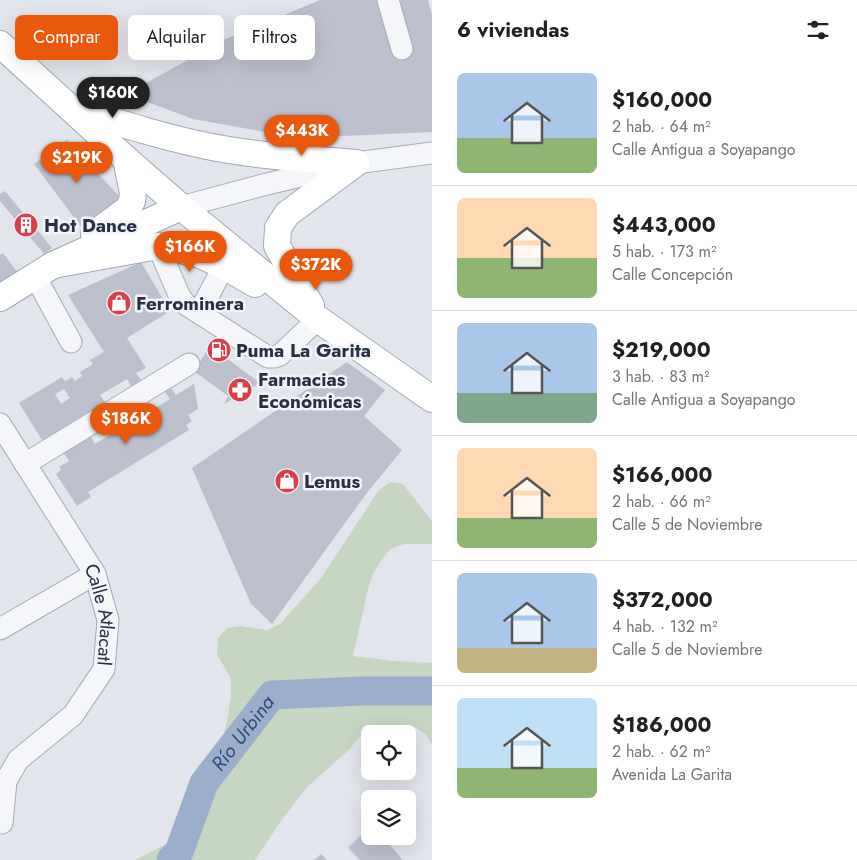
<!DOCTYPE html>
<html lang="es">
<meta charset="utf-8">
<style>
:root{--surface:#fff;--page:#f2f2f2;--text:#202124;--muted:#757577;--line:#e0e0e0;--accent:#ea580c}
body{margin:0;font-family:Jost,sans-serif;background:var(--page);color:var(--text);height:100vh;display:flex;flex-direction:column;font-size:19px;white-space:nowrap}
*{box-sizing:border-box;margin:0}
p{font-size:16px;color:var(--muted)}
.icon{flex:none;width:28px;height:28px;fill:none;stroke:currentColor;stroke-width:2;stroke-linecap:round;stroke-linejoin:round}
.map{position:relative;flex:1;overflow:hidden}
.drawer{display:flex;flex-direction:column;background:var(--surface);width:425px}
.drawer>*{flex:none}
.hud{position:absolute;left:15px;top:15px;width:341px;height:45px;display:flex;gap:10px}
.tools{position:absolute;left:361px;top:725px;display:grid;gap:10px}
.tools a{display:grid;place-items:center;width:55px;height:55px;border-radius:8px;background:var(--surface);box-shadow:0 5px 20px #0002;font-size:25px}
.price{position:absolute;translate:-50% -42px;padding:0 11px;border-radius:18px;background:var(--accent);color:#fff;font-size:16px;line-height:32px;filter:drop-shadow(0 1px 2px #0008)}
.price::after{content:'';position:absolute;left:50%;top:30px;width:15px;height:11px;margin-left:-8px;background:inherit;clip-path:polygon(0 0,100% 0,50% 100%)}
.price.on{background:#222;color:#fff}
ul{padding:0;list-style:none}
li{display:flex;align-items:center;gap:15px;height:125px;padding:0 25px}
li+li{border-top:1px solid var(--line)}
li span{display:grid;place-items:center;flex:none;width:140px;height:100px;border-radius:8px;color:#555}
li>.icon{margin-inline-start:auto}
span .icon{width:60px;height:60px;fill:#fffc;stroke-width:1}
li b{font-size:21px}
h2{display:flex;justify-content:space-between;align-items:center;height:60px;padding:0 25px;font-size:21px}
.tag{padding:0 18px;border-radius:8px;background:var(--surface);box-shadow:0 5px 20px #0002;font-size:18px;line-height:45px}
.tag.on{background:var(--accent);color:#fff}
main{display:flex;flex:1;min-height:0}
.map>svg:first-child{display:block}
.green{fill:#c6d6c3}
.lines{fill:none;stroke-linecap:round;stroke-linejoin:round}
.river{stroke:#9bafcd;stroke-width:29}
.building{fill:#bcc0cc;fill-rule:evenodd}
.minor-casing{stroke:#a7abb6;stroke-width:23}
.major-casing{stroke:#a0a8b8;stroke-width:28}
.minor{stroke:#f5f6f9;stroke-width:21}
.major{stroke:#fff;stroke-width:26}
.labels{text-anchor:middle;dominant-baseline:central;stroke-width:5;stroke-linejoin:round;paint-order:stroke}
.poi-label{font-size:19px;font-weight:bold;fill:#293045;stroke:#f2f4f8;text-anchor:start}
.street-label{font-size:19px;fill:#293045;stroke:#f2f4f8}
.water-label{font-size:20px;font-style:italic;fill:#304b7b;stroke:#f2f4f8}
</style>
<main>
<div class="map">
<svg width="432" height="860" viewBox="0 0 432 860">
<rect width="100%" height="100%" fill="#e2e5eb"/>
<path class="green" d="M 390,482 L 403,484 L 432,521 L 432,544 L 404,544 L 390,549 L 381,561 L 374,572 L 369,585 L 353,656 L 393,661 L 432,663 L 432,744 L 425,734 L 413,726 L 384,726 L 358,738 L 350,749 L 307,787 L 281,821 L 255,860 L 135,860 L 176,839 L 207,760 L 223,736 L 227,722 L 231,694 L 231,679 L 217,654 L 218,638 L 227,628 L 241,626 L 267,630 L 280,624 L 321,578 L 379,490 Z"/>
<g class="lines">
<path class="river" id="s1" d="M 171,860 L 179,852 L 204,783 L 272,695 L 362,691 L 432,691"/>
</g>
<g class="building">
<path d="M 320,0 L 428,0 L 432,15 L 432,132 L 299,138 L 193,119 L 126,94 L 226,39 Z"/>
<path d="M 67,140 L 119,196 L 117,203 L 82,228 L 34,164 Z"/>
<path d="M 5,191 L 52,248 L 44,254 L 0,201 L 0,194 Z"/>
<path d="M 3,253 L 18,273 L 0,286 L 0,255 Z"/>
<path d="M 141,262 L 170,311 L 127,338 L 146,368 L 136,373 L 141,380 L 131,386 L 127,379 L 100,395 L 105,402 L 42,440 L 19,403 L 62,377 L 65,381 L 72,377 L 75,381 L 82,376 L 80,372 L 93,364 L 90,360 L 104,352 L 68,295 ZM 64,389 L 70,398 L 61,404 L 55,394 Z"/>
<path d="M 210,346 L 260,383 L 224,404 L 228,396 L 194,371 Z"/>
<path d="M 347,362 L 385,390 L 364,416 L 402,450 L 366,494 L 272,624 L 251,604 L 192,468 Z"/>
<path d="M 194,384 L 198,409 L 188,415 L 192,421 L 186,425 L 189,430 L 88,492 L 91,497 L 77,506 L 56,474 L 61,470 L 59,467 L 69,461 L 64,453 L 91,437 L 95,444 L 170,399 L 165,392 L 171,388 L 176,395 Z"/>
<path d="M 370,826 L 370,836 L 382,836 L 403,860 L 360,860 L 348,848 Z"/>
<path d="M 321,854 L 327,860 L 314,860 Z"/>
</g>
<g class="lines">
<defs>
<g id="minor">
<path d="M 388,0 L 402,49"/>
<path d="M 181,207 L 267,184 L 356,163 L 432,153"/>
<path d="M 158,246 L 179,295 L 185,304 L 268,357 L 274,357 L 280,355 L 318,319"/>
<path d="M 35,276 L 71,342"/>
<path d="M 199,313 L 224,266"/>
<path id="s2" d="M 0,424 L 95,574 L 108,620 L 104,669 L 73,715 L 18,760 L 6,781 L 2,823"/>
<path d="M 25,464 L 189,364"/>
<path d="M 0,629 L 95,574"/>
</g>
<g id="major">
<path d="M 0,44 L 126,159 L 181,207 L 318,319 L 432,399"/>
<path d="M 78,110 C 122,124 166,138 212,147 C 259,156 308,159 356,163"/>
<path d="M 94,234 L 128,209 L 132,201 L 133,193 L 126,159"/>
<path d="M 53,265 L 158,246 L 177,249 L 200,255 L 224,266 L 255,284"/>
<path d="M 0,298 L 53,265 L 181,207"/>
<path d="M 311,306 L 277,246 L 278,228 L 287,214 L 356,163"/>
</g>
</defs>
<use href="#minor" class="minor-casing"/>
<use href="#major" class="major-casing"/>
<use href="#minor" class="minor"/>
<use href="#major" class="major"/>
</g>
<defs>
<symbol id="building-disc" viewBox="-11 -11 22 22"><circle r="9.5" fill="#d74049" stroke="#f2f4f8"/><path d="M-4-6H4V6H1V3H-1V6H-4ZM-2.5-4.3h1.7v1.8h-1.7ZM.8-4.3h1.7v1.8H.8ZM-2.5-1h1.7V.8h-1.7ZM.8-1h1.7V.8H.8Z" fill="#fff"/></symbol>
<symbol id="shop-disc" viewBox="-11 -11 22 22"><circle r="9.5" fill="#d74049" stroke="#f2f4f8"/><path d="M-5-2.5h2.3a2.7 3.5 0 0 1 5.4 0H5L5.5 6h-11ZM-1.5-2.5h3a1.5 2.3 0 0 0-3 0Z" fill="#fff"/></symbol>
<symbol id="fuel-disc" viewBox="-11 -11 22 22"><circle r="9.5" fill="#d74049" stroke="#f2f4f8"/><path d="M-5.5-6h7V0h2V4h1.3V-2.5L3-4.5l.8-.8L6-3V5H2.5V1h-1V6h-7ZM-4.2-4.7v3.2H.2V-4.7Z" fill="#fff"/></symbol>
<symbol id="pharmacy-disc" viewBox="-11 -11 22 22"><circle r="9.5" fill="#d74049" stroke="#f2f4f8"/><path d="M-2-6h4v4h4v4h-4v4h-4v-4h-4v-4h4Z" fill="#fff"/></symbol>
</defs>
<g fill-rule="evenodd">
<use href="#building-disc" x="12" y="211" width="28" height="28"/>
<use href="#shop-disc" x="105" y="289" width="28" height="28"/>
<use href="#fuel-disc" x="205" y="336" width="28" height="28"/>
<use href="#pharmacy-disc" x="226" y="376" width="28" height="28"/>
<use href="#shop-disc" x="273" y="467" width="28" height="28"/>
</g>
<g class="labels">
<g class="poi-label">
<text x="44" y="225">Hot Dance</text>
<text x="136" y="303">Ferrominera</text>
<text x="236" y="350">Puma La Garita</text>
<text x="258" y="379">Farmacias<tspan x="258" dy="22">Económicas</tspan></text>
<text x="304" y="481">Lemus</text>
</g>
<g class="street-label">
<text stroke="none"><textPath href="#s2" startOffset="219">Calle Atlacatl</textPath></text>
</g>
<g class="water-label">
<text stroke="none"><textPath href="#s1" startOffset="148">Río Urbina</textPath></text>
</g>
</g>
</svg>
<div class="tools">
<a><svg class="icon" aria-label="locate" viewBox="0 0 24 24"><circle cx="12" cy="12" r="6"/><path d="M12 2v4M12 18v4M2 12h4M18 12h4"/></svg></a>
<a><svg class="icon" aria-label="layers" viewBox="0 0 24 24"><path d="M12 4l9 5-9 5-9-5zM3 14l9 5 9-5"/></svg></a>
</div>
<b class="price on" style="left:113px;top:119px">$160K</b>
<b class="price" style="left:302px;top:157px">$443K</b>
<b class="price" style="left:77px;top:184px">$219K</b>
<b class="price" style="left:190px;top:273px">$166K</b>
<b class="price" style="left:316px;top:291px">$372K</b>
<b class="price" style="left:126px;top:445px">$186K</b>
<div class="hud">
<a class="tag on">Comprar</a>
<a class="tag">Alquilar</a>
<a class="tag">Filtros</a>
</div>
</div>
<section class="drawer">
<h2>6 viviendas<svg class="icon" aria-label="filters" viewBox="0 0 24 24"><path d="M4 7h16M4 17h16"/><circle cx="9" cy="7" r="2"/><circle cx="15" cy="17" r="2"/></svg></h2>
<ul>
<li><span style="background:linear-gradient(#a9c7e8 65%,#8fb573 0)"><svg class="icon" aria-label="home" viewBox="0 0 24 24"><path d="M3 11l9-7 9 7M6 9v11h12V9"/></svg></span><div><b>$160,000</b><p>2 hab. · 64 m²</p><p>Calle Antigua a Soyapango</p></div></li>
<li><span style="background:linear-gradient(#ffd9b3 60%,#8fb573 0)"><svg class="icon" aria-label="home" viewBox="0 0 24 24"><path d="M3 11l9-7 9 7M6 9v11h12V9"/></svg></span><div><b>$443,000</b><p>5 hab. · 173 m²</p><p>Calle Concepción</p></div></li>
<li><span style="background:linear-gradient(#a9c7e8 70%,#7fa58c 0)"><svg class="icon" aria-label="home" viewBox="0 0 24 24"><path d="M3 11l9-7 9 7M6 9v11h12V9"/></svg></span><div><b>$219,000</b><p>3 hab. · 83 m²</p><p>Calle Antigua a Soyapango</p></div></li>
<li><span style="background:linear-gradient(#ffd9b3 70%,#8fb573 0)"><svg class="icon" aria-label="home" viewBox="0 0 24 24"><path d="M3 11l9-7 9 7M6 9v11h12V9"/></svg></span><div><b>$166,000</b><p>2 hab. · 66 m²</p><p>Calle 5 de Noviembre</p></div></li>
<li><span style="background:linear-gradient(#a9c7e8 75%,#c2b280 0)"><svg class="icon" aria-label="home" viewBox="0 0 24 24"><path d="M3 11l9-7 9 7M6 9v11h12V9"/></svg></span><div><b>$372,000</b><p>4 hab. · 132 m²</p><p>Calle 5 de Noviembre</p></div></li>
<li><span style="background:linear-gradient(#bfe0f5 70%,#8fb573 0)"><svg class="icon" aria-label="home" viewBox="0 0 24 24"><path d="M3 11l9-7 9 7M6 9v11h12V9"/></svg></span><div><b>$186,000</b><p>2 hab. · 62 m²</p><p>Avenida La Garita</p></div></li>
</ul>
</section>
</main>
